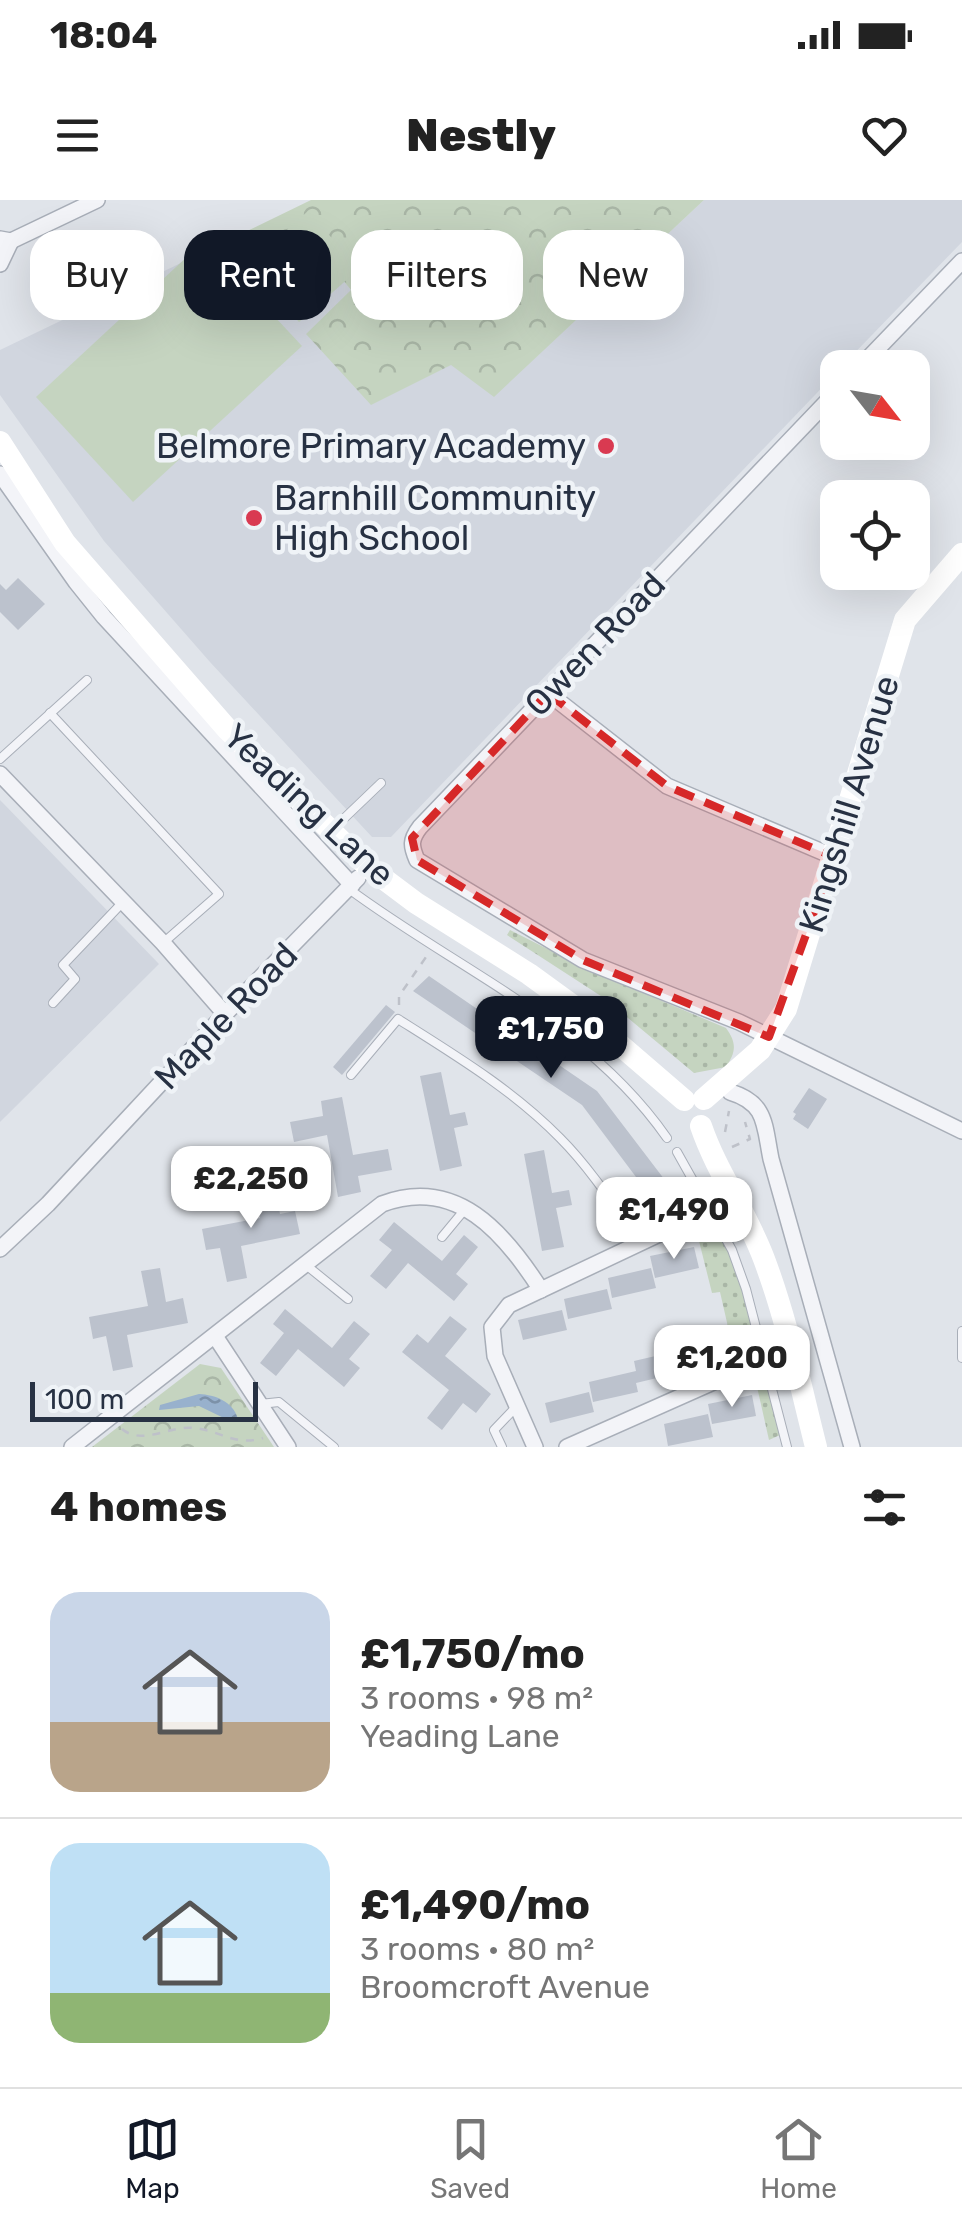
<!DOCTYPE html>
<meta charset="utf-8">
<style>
:root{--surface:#fff;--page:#f6f6f6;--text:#222;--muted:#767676;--line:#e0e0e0;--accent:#111827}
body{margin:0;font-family:Rubik,sans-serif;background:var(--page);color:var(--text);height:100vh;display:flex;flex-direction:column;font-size:38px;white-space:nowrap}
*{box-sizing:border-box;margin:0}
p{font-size:32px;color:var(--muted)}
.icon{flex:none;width:55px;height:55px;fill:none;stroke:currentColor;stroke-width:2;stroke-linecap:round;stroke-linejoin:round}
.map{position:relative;height:1247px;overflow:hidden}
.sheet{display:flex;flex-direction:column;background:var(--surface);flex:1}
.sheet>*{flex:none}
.top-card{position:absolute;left:30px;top:30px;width:902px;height:90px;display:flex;gap:20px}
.needle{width:65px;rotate:121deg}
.tools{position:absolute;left:820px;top:150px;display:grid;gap:20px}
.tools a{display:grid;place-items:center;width:110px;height:110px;border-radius:20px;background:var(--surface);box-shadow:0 10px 40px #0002;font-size:50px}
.scale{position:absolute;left:30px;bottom:25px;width:228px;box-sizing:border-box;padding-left:10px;border:5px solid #273143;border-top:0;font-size:28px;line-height:35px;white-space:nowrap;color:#273143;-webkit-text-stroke:8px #eff3f7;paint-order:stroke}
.price{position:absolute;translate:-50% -85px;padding:0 22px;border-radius:20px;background:#fff;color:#222;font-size:32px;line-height:65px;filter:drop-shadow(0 2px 5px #0008)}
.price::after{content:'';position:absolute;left:50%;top:60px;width:30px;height:22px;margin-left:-15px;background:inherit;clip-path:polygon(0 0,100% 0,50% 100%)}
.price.current{background:var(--accent);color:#fff}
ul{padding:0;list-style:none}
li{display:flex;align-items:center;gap:30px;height:250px;padding:0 50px}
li+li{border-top:2px solid var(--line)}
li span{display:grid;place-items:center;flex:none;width:280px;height:200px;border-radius:30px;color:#555}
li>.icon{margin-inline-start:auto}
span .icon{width:120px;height:120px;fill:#fffc;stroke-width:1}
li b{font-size:42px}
h2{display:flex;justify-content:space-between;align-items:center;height:120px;padding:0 50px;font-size:42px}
.pill{padding:0 35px;border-radius:30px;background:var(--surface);box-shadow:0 10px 40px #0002;font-size:35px;line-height:90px}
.pill.current{background:var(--accent);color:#fff}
.status{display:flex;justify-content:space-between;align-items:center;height:70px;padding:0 50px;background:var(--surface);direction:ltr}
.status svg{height:28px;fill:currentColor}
header{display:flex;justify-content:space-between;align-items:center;height:130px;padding:0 50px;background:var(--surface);font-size:45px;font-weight:800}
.dock{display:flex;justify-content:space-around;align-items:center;height:140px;border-top:2px solid var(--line);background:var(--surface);font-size:28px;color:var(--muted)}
.dock a{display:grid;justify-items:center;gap:5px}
.dock .current{color:var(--accent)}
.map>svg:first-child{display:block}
.built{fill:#d1d6df}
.grass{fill:url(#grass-dots)}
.forest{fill:url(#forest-crowns)}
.pitch{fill:#c5d4c0}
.water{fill:url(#water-ripples)}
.building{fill:#bcc2cd}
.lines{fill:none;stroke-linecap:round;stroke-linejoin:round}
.lane-casing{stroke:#a8aeb8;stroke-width:10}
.street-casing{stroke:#a8aeb8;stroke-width:18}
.path{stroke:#bec1c9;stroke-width:2.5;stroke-dasharray:8 8;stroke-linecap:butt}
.lane{stroke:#f3f4f8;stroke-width:8}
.street{stroke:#f3f4f8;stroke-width:15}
.secondary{stroke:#fff;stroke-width:22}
.marked{fill:#d62828;fill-opacity:0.2;stroke:#d62828;stroke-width:8;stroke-dasharray:20 12;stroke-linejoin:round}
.poi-dot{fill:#d93a51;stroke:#eff3f7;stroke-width:4}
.labels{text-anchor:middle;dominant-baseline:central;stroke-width:9;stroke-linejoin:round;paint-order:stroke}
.poi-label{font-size:35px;fill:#273143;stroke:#eff3f7;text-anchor:end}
.street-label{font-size:35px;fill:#273143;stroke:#eff3f7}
</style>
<div class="status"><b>18:04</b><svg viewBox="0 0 49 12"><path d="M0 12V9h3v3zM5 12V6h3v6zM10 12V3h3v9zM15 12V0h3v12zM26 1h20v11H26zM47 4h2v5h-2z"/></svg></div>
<header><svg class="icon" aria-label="menu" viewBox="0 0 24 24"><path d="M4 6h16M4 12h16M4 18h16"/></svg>Nestly<svg class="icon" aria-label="heart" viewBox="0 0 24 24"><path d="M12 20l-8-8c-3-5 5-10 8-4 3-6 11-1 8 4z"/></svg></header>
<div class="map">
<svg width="962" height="1247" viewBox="0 0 962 1247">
<defs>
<pattern id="grass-dots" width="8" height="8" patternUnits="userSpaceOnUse" patternTransform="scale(2.5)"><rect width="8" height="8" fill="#c5d4c0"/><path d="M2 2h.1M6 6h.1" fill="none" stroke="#a9b6a6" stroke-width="1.8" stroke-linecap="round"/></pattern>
<pattern id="forest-crowns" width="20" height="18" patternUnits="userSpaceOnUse" patternTransform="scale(2.5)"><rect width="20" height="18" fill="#c5d4c0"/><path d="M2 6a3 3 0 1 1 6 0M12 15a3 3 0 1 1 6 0" fill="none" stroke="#a9b6a6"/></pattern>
<pattern id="water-ripples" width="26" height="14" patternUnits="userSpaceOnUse" patternTransform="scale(2.5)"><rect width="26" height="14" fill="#98b1cd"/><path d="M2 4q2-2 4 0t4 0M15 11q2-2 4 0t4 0" fill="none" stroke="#7c91a8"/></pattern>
</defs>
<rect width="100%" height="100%" fill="#e0e4ea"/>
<g class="built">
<path d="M 704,0 L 962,0 L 962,42 L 841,167 L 838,168 L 837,172 L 391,637 L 372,637 L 210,462 L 104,341 L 0,195 L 0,150 L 210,49 L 301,30 L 351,90 L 494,196 Z"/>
<path d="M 0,600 L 159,764 L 0,922 Z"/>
</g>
<g class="grass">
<path d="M 510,730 L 591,771 L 726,828 C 737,843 736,852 726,867 L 694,873 L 604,798 L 507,735 Z"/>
<path d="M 696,990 L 698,994 L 695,1003 L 651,1024 L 641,1015 Z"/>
<path d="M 708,1024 C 734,1040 747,1106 753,1135 L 731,1140 L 720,1092 L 712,1093 L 696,1029 Z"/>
<path d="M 755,1178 L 765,1179 L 780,1235 L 769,1240 Z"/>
</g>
<g class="forest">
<path d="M 311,0 L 704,0 L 494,197 L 451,165 L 371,205 L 306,134 L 351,90 L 302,31 L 241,77 L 210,49 Z"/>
<path d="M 200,1164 L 221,1168 L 274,1247 L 92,1247 Z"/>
</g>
<g class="pitch">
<path d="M 308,11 L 359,69 L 299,122 L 248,65 Z"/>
<path d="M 204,41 L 302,146 L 133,302 L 36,197 Z"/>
</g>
<path class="water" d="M 199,1194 C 215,1195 233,1201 238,1219 L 230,1221 L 199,1206 L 159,1210 L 160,1205 Z"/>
<g class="building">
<path d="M 18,378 L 45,404 L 18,430 L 0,412 L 0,384 L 6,390 Z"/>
<path d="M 429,776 L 597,891 L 674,992 L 654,1001 L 582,905 L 413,791 Z"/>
<path d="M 386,805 L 395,812 L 342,875 L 333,867 Z"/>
<path d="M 441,872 L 450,915 L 465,912 L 468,925 L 454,928 L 462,966 L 440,971 L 420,876 Z"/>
<path d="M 809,888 L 827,899 L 808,929 L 793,919 L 796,914 L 793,912 Z"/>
<path d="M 342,897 L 353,955 L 388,949 L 392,970 L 358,976 L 361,992 L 338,997 L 327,935 L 294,942 L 290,922 L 323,916 L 321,901 Z"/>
<path d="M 544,950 L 552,993 L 569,990 L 572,1005 L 556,1008 L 564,1047 L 542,1051 L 524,954 Z"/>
<path d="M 273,979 L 280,1014 L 295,1011 L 300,1034 L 241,1046 L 247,1078 L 227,1082 L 220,1048 L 206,1050 L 202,1029 L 260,1018 L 253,983 Z"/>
<path d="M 394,1022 L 442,1061 L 464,1035 L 478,1047 L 456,1074 L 468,1084 L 454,1101 L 408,1063 L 386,1089 L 370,1076 L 392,1050 L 379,1040 Z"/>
<path d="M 694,1047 L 699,1068 L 655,1078 L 650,1056 Z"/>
<path d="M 160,1068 L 166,1102 L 183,1098 L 188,1123 L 127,1135 L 133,1167 L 113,1171 L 106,1136 L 93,1139 L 89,1117 L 148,1106 L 141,1071 Z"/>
<path d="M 651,1068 L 656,1088 L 612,1098 L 608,1078 Z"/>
<path d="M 607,1089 L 612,1109 L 568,1119 L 564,1099 Z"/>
<path d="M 285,1109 L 332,1148 L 354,1121 L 370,1134 L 349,1159 L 360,1168 L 344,1187 L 298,1149 L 276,1176 L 260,1163 L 284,1133 L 273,1124 Z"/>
<path d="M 562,1110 L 567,1130 L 523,1140 L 518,1120 Z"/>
<path d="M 450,1116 L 467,1129 L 445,1156 L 491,1194 L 476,1213 L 463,1203 L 442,1230 L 427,1218 L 449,1190 L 402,1152 L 417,1134 L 428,1143 Z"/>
<path d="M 722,1130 L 726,1150 L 683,1160 L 678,1140 Z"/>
<path d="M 677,1151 L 682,1172 L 636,1183 L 638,1192 L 593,1202 L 589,1182 L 636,1171 L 634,1161 Z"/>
<path d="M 589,1192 L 594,1212 L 550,1223 L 545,1203 Z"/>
<path d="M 752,1195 L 756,1216 L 712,1224 L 708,1204 Z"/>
<path d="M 708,1214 L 713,1237 L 668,1246 L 664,1224 Z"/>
</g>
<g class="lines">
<defs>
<g id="lane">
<path d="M 50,513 L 219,694 L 163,743"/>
<path d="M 0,559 L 87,480"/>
<path d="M 334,628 L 381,583"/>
<path d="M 349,689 C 458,770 587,823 667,938"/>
<path d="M 53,803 L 75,779 L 63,765 L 123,702"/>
<path d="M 351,875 L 398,819 C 455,855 513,890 560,938 C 591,969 615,1007 640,1043"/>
<path d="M 677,952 L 732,1050 L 746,1089 L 787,1247"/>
<path d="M 442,1037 L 466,1008"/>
<path d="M 306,1065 L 348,1099"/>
<path d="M 962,1131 L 962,1158"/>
<path d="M 260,1204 L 279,1202 L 334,1247"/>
<path d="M 502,1247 L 494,1230 L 517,1206"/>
</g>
<g id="street">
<path d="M 0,39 L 11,41 L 0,64"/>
<path d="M 11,41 L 97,0"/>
<path d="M 859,168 L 962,61"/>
<path d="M 838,190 L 420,627 C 410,640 411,646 417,660 L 583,760 L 739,822 L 962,931"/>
<path d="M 0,274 L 76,382 L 104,417 L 352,685"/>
<path d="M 548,493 L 667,586 L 834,657"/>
<path d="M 0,574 L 163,743 L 225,814"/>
<path d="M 730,892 C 767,903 764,925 771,959 L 852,1247"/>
<path d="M 0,1049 L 48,1004 L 225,814 L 358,678"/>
<path d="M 215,1136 L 288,1247"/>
<path d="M 72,1247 L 382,1004 C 456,976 504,1032 541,1090"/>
<path d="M 535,1247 L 495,1156 L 492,1127 L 509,1105 L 712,1009"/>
<path d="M 567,1247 L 745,1168"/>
</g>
</defs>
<use href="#lane" class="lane-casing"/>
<use href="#street" class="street-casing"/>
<g class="path">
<path d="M 399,805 L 399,796 L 426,757"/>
<path d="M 725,932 L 729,911"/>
<path d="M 732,947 L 750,939 L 745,922"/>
<path d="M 122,1229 C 142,1246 171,1225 193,1228 C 220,1230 235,1247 263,1238"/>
</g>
<use href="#lane" class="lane"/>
<use href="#street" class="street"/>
<g class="secondary">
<path d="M 0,242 L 65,343 L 228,530 L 368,667 L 416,703 L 529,774 L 584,814 L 684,900"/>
<path d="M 704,899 L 760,850 L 786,809 L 905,420 L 962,354"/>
<path d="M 701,926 C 717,973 747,1013 764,1059 C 787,1120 800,1184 816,1247"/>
</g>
</g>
<path class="marked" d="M 548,493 L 667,586 L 834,657 L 769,837 L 583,760 L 417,660 L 412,638 Z"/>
<g class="poi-dot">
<circle cx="606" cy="246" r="10"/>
<circle cx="254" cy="318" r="10"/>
</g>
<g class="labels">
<g class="poi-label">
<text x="586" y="246">Belmore Primary Academy</text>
<text x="274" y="298" text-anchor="start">Barnhill Community<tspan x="274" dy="40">High School</tspan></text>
</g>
<g class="street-label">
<text transform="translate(595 444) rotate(-46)">Owen Road</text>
<text transform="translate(849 604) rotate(-73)">Kingshill Avenue</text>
<text transform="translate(309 605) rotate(43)">Yeading Lane</text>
<text transform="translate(226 816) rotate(-46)">Maple Road</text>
</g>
</g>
</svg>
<div class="tools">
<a><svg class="needle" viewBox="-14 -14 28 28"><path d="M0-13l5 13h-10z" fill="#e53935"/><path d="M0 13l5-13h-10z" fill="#767676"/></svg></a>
<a><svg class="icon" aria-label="locate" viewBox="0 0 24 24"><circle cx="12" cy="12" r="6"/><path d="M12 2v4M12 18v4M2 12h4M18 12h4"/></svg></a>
</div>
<div class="scale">100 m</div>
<b class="price current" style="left:551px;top:881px">£1,750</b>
<b class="price" style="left:251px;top:1031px">£2,250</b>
<b class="price" style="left:674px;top:1062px">£1,490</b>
<b class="price" style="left:732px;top:1210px">£1,200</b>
<div class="top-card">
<a class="pill">Buy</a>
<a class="pill current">Rent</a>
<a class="pill">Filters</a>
<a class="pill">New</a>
</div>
</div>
<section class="sheet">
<h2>4 homes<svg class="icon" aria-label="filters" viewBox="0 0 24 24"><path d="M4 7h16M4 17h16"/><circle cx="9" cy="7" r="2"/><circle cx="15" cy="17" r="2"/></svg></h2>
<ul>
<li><span style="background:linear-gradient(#c9d6e8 65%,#b9a48a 0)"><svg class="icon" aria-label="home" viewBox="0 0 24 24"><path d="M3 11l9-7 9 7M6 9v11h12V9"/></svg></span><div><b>£1,750/mo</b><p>3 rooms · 98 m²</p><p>Yeading Lane</p></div></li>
<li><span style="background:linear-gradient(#bfe0f5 75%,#8fb573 0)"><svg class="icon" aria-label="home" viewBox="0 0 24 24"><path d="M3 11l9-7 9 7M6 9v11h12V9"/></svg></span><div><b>£1,490/mo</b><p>3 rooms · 80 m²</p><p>Broomcroft Avenue</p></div></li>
</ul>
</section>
<nav class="dock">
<a class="current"><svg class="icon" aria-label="map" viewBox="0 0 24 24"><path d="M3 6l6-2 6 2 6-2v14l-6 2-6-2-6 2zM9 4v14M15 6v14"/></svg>Map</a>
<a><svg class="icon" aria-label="saved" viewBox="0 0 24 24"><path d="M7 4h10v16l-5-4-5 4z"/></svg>Saved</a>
<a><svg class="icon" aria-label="home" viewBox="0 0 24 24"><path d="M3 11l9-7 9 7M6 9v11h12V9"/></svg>Home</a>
</nav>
